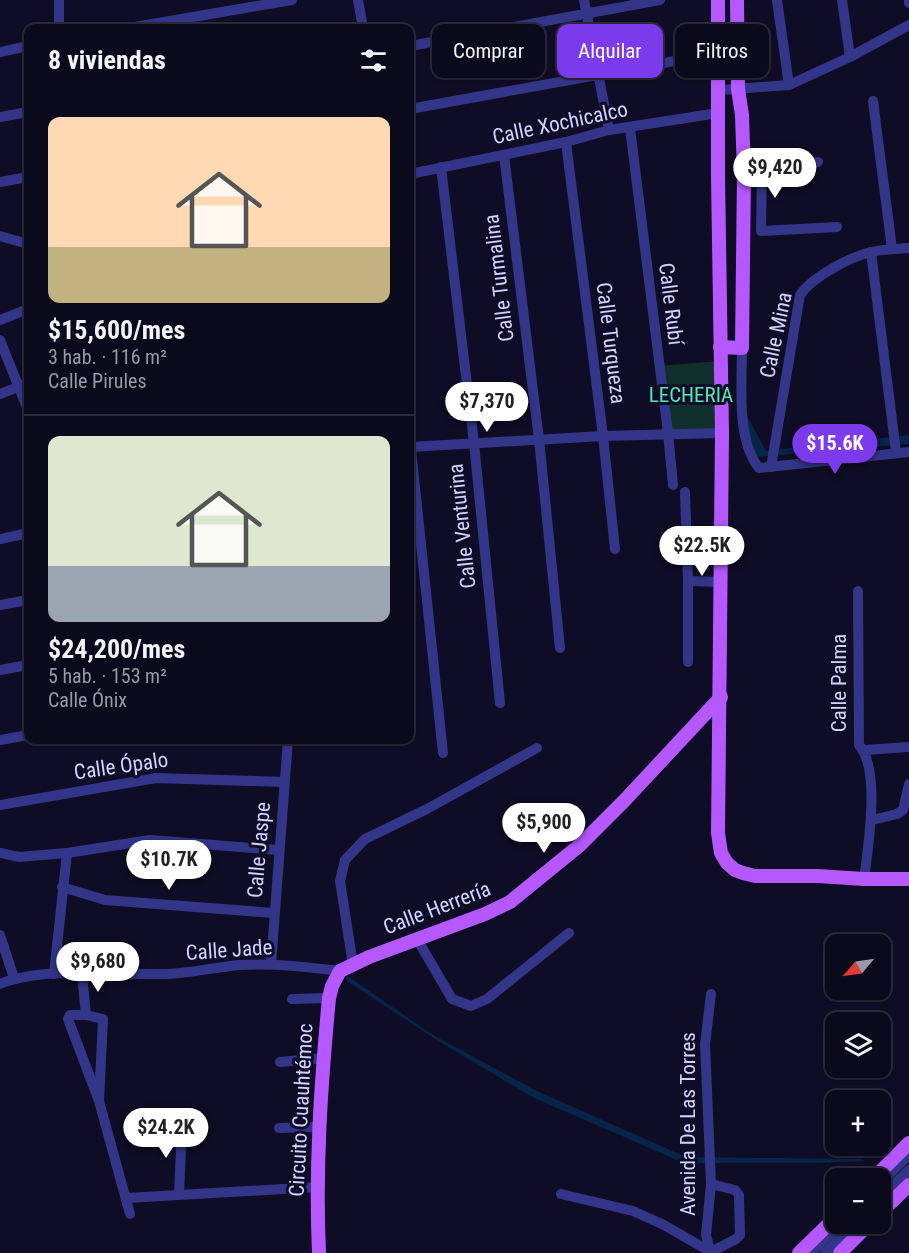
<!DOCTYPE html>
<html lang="es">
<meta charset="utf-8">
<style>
:root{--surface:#0b091c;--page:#141225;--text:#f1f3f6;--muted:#9a9aa3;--line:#2b2a3b;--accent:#7c3aed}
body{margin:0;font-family:"Roboto Condensed",sans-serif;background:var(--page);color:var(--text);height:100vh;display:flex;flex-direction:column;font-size:22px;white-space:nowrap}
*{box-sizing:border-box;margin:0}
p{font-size:20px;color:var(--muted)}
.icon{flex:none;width:33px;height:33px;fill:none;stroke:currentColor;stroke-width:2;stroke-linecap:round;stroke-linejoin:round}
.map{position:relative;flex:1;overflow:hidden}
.panel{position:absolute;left:24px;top:24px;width:390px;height:720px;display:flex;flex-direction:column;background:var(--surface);border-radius:12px;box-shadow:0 2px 4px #0004,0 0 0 2px var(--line)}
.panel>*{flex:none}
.hud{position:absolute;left:432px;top:24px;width:387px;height:54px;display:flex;gap:12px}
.needle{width:39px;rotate:241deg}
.controls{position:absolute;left:825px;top:934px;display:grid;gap:12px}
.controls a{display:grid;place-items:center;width:66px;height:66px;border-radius:12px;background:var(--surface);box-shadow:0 2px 4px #0004,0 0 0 2px var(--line);font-size:30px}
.price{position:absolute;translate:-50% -51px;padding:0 14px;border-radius:21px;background:#fff;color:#222;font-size:20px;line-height:39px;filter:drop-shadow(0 2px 3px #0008)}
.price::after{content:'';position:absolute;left:50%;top:36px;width:18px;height:14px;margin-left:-9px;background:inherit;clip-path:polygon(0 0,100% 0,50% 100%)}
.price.current{background:var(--accent);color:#fff}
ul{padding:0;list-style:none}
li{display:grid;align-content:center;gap:12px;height:318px;padding:0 24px}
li+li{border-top:2px solid var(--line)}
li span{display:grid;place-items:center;height:186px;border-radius:12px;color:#555}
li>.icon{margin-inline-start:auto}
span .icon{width:108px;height:108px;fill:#fffc;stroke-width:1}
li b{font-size:26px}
h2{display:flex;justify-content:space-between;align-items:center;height:72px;padding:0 24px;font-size:26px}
.tag{padding:0 21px;border-radius:12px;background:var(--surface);box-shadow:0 2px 4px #0004,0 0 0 2px var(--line);font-size:21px;line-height:54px}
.tag.current{background:var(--accent);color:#fff}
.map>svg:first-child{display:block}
.green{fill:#0f302c}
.water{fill:#072449}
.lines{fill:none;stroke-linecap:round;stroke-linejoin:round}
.minor{stroke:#333688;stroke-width:10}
.major{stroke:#b558ff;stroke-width:14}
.labels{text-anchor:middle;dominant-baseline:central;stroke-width:6;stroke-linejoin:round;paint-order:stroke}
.street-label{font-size:21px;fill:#d3d1ff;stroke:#0f0c25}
.park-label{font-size:21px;fill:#52e9b9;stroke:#0f0c25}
</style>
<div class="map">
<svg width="909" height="1253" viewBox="0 0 909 1253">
<rect width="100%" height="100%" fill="#0f0c25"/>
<path class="green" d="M 719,361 L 719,431 L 666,433 L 658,366 Z"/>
<g class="water">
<path d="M 746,414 L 766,451 L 909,435 L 909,444 L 757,457 L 743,421 Z"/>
<path d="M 346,977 L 349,977 L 433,1035 L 537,1091 L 686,1157 L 862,1159 L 865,1161 L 819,1163 L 684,1163 L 534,1098 L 432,1037 L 347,981 Z"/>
</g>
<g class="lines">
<g class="minor">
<path d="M 358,0 L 363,28"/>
<path d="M 584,0 L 609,130"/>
<path d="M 777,0 L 789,85"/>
<path d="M 842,0 L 850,57"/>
<path d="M 909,0 L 909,3"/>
<path d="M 59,28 L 59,0"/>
<path d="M 129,28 L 292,0"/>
<path d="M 410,46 L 660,0"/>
<path d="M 0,52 L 28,46"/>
<path d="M 720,90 L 789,85 L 850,57 L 909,25"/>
<path d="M 873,101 L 892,249"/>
<path d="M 410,109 L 719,53"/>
<path d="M 0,117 L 28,112"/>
<path d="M 630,128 L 668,433 L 673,485"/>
<path d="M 566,142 L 603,436 L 615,549"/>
<path d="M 504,155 L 539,439 L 560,648"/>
<path d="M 441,167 L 474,443 L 500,703"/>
<path d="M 762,171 L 761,231 L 837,227"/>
<path d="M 744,173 L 818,162"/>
<path d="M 410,174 L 566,142 L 609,130 L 718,113"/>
<path d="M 0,182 L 28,177"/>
<path d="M 0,236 L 28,244"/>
<path d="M 871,252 L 896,452"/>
<path d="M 0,320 L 28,309"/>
<path d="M 0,340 L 28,410"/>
<path d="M 742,348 C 742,383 736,440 759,468 L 909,452"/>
<path d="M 0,394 L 28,383"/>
<path d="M 410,440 L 443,753"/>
<path d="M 410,447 L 603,436 L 722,433"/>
<path d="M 771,467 L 800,295 C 812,277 850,257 871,252 C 883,249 897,249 909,248"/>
<path d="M 685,492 L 688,581 L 688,662"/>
<path d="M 0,539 L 28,533"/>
<path d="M 688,581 L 721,582"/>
<path d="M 858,591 L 859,745 C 881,769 868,848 864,879"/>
<path d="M 0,605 L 28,600"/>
<path d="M 0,670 L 28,665"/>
<path d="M 0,740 L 28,735"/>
<path d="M 864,750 L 909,747"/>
<path d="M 0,805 L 156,778 L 284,782"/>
<path d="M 872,820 L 897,814 L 903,810 L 909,784"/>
<path d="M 0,853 L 19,857 L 67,853 L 150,840 L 279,850"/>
<path d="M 62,887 L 105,900 L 274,913"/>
<path d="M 0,935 L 14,978"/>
<path d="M 417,939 L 452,999 L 471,1006 L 487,999 L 569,933"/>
<path d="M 271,964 L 288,740"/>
<path d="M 353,965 L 340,881 L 345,860 L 365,839 L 427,809 L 537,748"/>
<path d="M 54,974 L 67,853"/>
<path d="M 82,974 L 86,1015"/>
<path d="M 0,984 C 43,966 119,975 167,974 C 192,973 216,967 240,965 C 274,963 306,967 340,971"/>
<path d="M 711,994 L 705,1044 L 711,1184 L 706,1235 L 711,1253"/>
<path d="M 292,999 L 329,998"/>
<path d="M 280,1062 L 324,1058"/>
<path d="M 99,1101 L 103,1019 L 86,1015 L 70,1015 L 68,1019 L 99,1101 L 130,1214"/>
<path d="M 279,1128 L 318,1127"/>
<path d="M 880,1184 L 909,1155"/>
<path d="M 179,1194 L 182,1125"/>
<path d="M 561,1194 L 633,1211 L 664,1225 L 711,1252 L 736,1239 L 740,1235 L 739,1195 L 735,1190 L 711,1184"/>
<path d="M 127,1198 L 317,1187"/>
<path d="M 880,1198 L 909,1170"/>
<path d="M 811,1253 L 840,1224"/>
<path d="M 825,1253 L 854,1224"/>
</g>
<g class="major">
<path d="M 718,0 L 718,177 L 722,433 L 718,833 L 721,853 L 727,863 L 735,870 L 743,873 L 755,876 L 818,876 L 864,879 L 909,879"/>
<path d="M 720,347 L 742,348 L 744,173 L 742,115 L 738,89 L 737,0"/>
<path d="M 873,1179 L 909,1143"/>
<path d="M 880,1213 L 909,1185"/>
<path d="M 319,1253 C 315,1167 321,1084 329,998 L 332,986 L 340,971 L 369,957 L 485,914 L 510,902 L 580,845 L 624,801 L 721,697"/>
<path d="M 799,1253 L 836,1217"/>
<path d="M 840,1253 L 869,1224"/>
</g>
</g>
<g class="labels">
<g class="street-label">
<text transform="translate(560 123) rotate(-12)">Calle Xochicalco</text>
<text transform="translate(499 278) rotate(-97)">Calle Turmalina</text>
<text transform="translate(671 304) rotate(83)">Calle Rubí</text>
<text transform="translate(776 335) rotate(-78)">Calle Mina</text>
<text transform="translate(611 343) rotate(83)">Calle Turqueza</text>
<text transform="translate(462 526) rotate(-96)">Calle Venturina</text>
<text transform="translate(839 683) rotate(-90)">Calle Palma</text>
<text transform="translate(121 766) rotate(-8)">Calle Ópalo</text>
<text transform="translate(259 850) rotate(-85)">Calle Jaspe</text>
<text transform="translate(437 908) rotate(-21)">Calle Herrería</text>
<text transform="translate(229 950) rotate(-4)">Calle Jade</text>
<text transform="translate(301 1110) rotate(-87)">Circuito Cuauhtémoc</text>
<text transform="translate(688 1124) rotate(-90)">Avenida De Las Torres</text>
</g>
<g class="park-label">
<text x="691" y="395">LECHERIA</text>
</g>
</g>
</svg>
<div class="controls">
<a><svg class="needle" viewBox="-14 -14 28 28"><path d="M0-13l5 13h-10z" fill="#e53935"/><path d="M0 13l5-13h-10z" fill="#9a9aa3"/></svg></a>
<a><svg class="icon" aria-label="layers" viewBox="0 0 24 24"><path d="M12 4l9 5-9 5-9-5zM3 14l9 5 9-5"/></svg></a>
<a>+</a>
<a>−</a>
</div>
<b class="price" style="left:775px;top:199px">$9,420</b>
<b class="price" style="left:487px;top:433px">$7,370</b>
<b class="price current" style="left:835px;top:475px">$15.6K</b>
<b class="price" style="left:702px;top:577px">$22.5K</b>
<b class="price" style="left:544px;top:854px">$5,900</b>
<b class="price" style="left:169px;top:891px">$10.7K</b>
<b class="price" style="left:98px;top:993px">$9,680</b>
<b class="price" style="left:166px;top:1159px">$24.2K</b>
<div class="hud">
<a class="tag">Comprar</a>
<a class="tag current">Alquilar</a>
<a class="tag">Filtros</a>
</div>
<section class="panel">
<h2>8 viviendas<svg class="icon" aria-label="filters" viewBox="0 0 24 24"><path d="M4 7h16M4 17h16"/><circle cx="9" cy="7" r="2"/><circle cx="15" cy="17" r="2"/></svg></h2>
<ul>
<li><span style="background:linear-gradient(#ffd9b3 70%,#c2b280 0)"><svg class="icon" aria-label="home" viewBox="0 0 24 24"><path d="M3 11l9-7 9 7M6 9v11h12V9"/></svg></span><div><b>$15,600/mes</b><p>3 hab. · 116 m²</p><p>Calle Pirules</p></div></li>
<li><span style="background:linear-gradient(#dfe7d0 70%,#9aa5b1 0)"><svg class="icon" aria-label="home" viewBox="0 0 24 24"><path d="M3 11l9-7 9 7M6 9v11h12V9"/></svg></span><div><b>$24,200/mes</b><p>5 hab. · 153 m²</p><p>Calle Ónix</p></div></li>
</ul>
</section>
</div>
